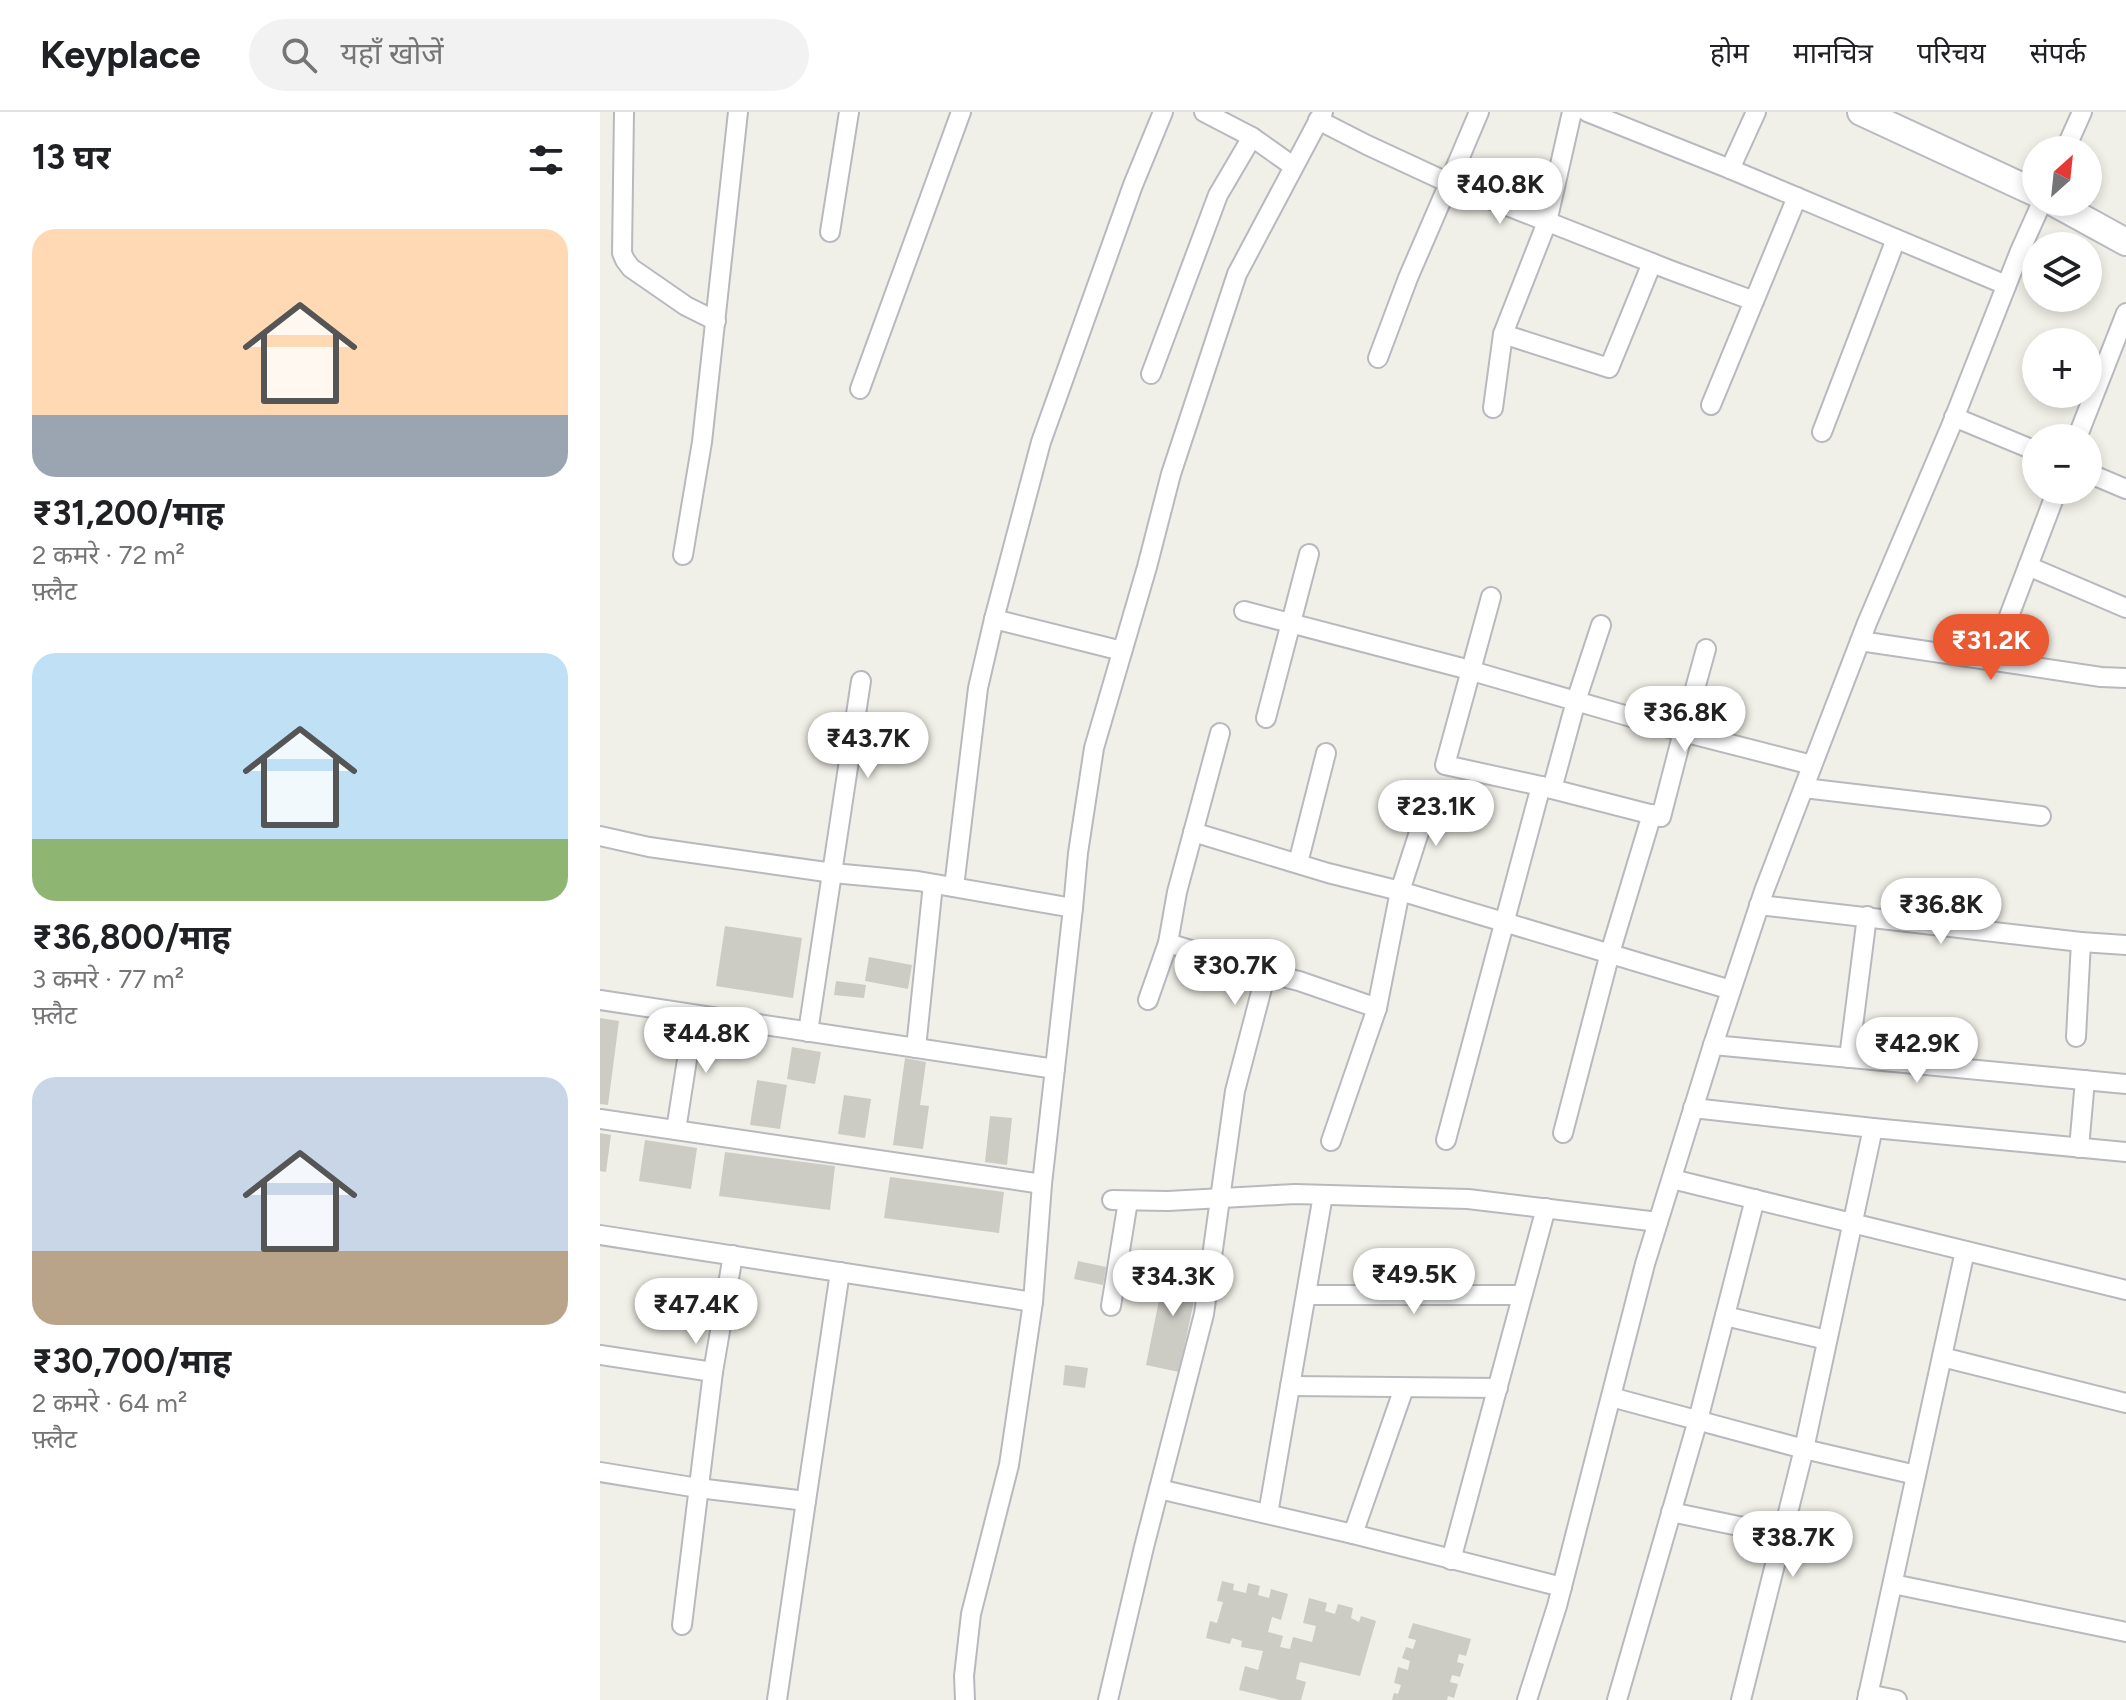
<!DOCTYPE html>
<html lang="hi">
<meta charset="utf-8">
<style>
:root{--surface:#fff;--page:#f2f2f2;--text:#202124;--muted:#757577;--line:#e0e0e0;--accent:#eb5933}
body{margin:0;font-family:Figtree,"Noto Sans Devanagari",sans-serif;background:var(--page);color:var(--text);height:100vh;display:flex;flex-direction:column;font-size:30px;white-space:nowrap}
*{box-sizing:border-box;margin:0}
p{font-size:26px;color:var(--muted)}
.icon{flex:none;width:44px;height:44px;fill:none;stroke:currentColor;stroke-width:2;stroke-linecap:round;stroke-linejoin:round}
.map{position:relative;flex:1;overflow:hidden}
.drawer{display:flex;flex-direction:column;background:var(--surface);width:600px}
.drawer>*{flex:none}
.needle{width:52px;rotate:27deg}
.tools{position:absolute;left:1422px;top:24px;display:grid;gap:16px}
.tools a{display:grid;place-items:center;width:80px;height:80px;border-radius:50%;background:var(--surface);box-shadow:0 4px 12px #0003;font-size:40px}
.price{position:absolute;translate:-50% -68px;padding:0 18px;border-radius:28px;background:#fff;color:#222;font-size:26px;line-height:52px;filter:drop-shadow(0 2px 4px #0008)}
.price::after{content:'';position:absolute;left:50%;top:48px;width:24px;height:18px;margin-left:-12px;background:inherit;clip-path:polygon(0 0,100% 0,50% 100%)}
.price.on{background:var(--accent);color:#fff}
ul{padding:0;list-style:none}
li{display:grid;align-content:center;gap:16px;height:424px;padding:0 32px}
li span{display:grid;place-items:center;height:248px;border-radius:24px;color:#555}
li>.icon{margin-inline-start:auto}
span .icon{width:144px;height:144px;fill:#fffc;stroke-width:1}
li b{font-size:34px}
h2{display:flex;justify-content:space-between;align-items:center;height:96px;padding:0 32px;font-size:34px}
header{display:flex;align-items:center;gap:48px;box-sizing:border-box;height:112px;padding:0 40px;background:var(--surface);border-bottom:2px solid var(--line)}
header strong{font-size:38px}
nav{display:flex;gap:44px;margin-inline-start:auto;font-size:28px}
.search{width:560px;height:72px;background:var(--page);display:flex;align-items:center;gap:20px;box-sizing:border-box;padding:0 28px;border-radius:44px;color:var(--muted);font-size:30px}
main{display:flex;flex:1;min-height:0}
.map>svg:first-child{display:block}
.building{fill:#cccbc4}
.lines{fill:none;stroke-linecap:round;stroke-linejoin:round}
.minor-casing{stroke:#b8b9be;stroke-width:22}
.secondary-casing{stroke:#b9bbc1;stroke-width:30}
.minor{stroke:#fff;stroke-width:18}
.secondary{stroke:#fff;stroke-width:26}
</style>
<header>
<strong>Keyplace</strong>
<div class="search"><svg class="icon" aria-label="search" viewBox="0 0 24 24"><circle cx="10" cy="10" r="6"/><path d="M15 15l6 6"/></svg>यहाँ खोजें</div>
<nav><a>होम</a><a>मानचित्र</a><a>परिचय</a><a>संपर्क</a></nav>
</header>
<main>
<section class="drawer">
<h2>13 घर<svg class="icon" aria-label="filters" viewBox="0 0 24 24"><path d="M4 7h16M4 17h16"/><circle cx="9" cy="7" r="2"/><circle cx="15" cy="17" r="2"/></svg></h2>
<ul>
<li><span style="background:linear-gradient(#ffd9b3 75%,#9aa5b1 0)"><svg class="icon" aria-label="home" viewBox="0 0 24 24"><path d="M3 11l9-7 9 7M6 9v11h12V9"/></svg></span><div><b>₹31,200/माह</b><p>2 कमरे · 72 m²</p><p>फ़्लैट</p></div></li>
<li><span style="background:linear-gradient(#bfe0f5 75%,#8fb573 0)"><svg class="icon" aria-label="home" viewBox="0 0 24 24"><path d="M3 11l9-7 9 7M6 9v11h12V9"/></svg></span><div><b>₹36,800/माह</b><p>3 कमरे · 77 m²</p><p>फ़्लैट</p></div></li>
<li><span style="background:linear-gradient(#c9d6e8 70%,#b9a48a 0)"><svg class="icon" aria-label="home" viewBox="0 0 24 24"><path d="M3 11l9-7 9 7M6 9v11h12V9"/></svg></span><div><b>₹30,700/माह</b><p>2 कमरे · 64 m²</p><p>फ़्लैट</p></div></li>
</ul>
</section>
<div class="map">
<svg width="1526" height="1588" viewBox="0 0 1526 1588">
<rect width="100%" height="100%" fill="#f1f0e8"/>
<g class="building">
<path d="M 125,814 L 202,826 L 193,886 L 116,874 Z"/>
<path d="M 269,845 L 312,853 L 308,877 L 265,869 Z"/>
<path d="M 236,869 L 266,873 L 264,886 L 234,883 Z"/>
<path d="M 0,906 L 19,909 L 8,993 L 0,992 Z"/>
<path d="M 192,935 L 221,940 L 215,972 L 187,967 Z"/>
<path d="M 305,946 L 326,950 L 320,993 L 329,994 L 323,1037 L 293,1033 Z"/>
<path d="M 157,968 L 187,973 L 180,1017 L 150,1013 Z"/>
<path d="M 244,983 L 271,987 L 265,1026 L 238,1022 Z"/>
<path d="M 390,1004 L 412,1006 L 407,1053 L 385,1050 Z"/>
<path d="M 0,1021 L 11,1023 L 6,1060 L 0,1059 Z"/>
<path d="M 45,1028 L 97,1036 L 91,1077 L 39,1069 Z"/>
<path d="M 125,1040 L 235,1054 L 230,1098 L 119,1084 Z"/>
<path d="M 290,1065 L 404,1080 L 399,1121 L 284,1106 Z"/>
<path d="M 478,1149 L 506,1155 L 503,1173 L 474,1167 Z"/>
<path d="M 566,1153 L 600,1160 L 579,1260 L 546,1253 Z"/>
<path d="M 465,1253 L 488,1256 L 485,1276 L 463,1273 Z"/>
<path d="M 622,1469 L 634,1472 L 633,1478 L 646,1481 L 648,1471 L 660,1474 L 658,1483 L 669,1486 L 671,1477 L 688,1482 L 681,1508 L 672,1505 L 668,1520 L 683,1524 L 680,1535 L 690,1537 L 693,1525 L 712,1530 L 716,1514 L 703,1511 L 709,1486 L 727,1491 L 725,1499 L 735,1502 L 738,1492 L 753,1496 L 751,1506 L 759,1510 L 761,1504 L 776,1509 L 760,1564 L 700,1550 L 696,1567 L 706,1570 L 701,1588 L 680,1588 L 639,1578 L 645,1554 L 658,1558 L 663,1539 L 641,1535 L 642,1529 L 632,1526 L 630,1532 L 606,1526 L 610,1509 L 617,1511 L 623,1490 L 617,1489 Z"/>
<path d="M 813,1511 L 871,1527 L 866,1544 L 859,1542 L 857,1550 L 864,1552 L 860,1565 L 852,1563 L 850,1570 L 858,1572 L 854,1586 L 848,1584 L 847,1588 L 792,1588 L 794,1581 L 798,1582 L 801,1573 L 794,1571 L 798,1555 L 808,1558 L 810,1549 L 802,1546 L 806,1535 L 813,1537 L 816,1528 L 808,1526 Z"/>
</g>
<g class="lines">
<defs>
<g id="minor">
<path d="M 24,0 L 22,141 L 25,148 L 31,156 L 86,194 L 116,209"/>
<path d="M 604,0 L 652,25 L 693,54"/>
<path d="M 879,0 L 849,71 L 1070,158 L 1154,189"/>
<path d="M 987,0 L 1130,57"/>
<path d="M 1156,0 L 1130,57 L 1406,173"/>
<path d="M 718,8 L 767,33 L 849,71 L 808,166 L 778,246"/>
<path d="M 1465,38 L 1482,0"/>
<path d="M 230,120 L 249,0"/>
<path d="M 903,222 L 947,110 L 972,0"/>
<path d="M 551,262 L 618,83 L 652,25"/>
<path d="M 260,277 L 361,0"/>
<path d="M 1111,293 L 1197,85"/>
<path d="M 893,296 L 903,222 L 1009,256 L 1052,151"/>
<path d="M 1354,305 L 1436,339"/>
<path d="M 1222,320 L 1296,127"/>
<path d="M 1477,326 L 1526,201"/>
<path d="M 1488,361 L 1526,377"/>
<path d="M 83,443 L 102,330 L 138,0"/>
<path d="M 1428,454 L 1526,496"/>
<path d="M 891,485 L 845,653 L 941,674"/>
<path d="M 644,499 L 866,557 L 872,559 L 1083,620 L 1061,705 L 952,677 L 976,589 L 1001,513"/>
<path d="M 394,507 L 522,539"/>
<path d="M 1260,529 L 1501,565 L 1526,566"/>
<path d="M 1106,537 L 1083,620 L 1212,653"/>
<path d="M 1392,549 L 1457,378"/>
<path d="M 666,606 L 709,442"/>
<path d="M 1204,676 L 1441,704"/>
<path d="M 593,720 L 728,761 L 800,779 L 832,680"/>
<path d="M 0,724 L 49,735 L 233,761 L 318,769 L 473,796 L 442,1072 L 0,1007"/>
<path d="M 698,751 L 726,641"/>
<path d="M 354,775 L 378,576 L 394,507 L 441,330 L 533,73 L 563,0"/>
<path d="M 1159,793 L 1481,830 L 1526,833"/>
<path d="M 473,796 L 478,741 L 494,636 L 547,455 L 571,362 L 637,162 L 723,0"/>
<path d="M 568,831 L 577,780 L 620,621"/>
<path d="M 0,888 L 455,957"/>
<path d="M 548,888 L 568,831 L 666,861"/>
<path d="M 208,920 L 261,569"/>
<path d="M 1476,925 L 1481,830"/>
<path d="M 1113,933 L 1526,972"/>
<path d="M 316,936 L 333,772"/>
<path d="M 1249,946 L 1267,804"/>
<path d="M 1093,996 L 1273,1016 L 1204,1337 L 1141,1588"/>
<path d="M 1273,1016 L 1526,1040"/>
<path d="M 76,1018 L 94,903"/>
<path d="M 963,1021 L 1010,841 L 1052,702"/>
<path d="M 846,1028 L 941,674 L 952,677"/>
<path d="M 731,1029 L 777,896 L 800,779 L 1131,878"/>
<path d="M 1479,1036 L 1485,968"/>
<path d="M 1072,1067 L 1526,1178"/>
<path d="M 512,1088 L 568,1089 L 695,1082 L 868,1087 L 1058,1110"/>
<path d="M 0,1123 L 433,1190"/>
<path d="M 706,1183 L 922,1183"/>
<path d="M 511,1194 L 528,1089"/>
<path d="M 1125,1204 L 1227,1228"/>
<path d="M 0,1243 L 113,1260 L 133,1143"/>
<path d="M 1342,1245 L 1526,1291"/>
<path d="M 690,1274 L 898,1276"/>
<path d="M 1011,1285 L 1204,1337 L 1316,1363"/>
<path d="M 0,1360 L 98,1376 L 206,1389 L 177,1588"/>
<path d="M 559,1377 L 753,1422 L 962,1475"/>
<path d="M 206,1389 L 240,1160"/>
<path d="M 1071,1400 L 1182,1423"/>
<path d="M 668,1402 L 723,1083"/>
<path d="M 753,1422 L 804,1276"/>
<path d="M 851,1448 L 946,1096"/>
<path d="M 1293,1472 L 1526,1520"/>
<path d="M 82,1513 L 113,1260"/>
<path d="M 1268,1582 L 1297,1588"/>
<path d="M 365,1588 L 364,1564 L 371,1502 L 409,1353 L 433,1190 L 442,1072"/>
<path d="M 508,1588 L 544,1435 L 604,1202 L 635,979 L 666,861 L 699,869 L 777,896"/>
<path d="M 927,1588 L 957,1494 L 1045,1152 L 1113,933 L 1164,779 L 1267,511 L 1351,314 L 1420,139 L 1442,90"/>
<path d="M 1017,1588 L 1098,1308 L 1155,1087"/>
<path d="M 1267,1588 L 1365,1139"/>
</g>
<g id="secondary">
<path d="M 1261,0 L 1436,81"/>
<path d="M 1453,90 L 1526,130"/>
</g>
</defs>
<use href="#minor" class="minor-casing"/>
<use href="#secondary" class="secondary-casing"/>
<use href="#minor" class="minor"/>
<use href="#secondary" class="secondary"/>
</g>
</svg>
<div class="tools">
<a><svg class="needle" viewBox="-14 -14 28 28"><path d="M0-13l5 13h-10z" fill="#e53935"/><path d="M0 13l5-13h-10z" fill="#757577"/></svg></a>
<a><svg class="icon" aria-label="layers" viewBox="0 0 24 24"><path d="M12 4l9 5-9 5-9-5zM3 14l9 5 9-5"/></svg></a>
<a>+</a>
<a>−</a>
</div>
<b class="price" style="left:900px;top:114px">₹40.8K</b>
<b class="price on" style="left:1391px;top:570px">₹31.2K</b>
<b class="price" style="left:1085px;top:642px">₹36.8K</b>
<b class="price" style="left:268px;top:668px">₹43.7K</b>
<b class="price" style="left:836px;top:736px">₹23.1K</b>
<b class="price" style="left:1341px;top:834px">₹36.8K</b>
<b class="price" style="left:635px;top:895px">₹30.7K</b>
<b class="price" style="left:106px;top:963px">₹44.8K</b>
<b class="price" style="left:1317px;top:973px">₹42.9K</b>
<b class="price" style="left:814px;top:1204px">₹49.5K</b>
<b class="price" style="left:573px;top:1206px">₹34.3K</b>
<b class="price" style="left:96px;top:1234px">₹47.4K</b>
<b class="price" style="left:1193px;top:1467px">₹38.7K</b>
</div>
</main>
